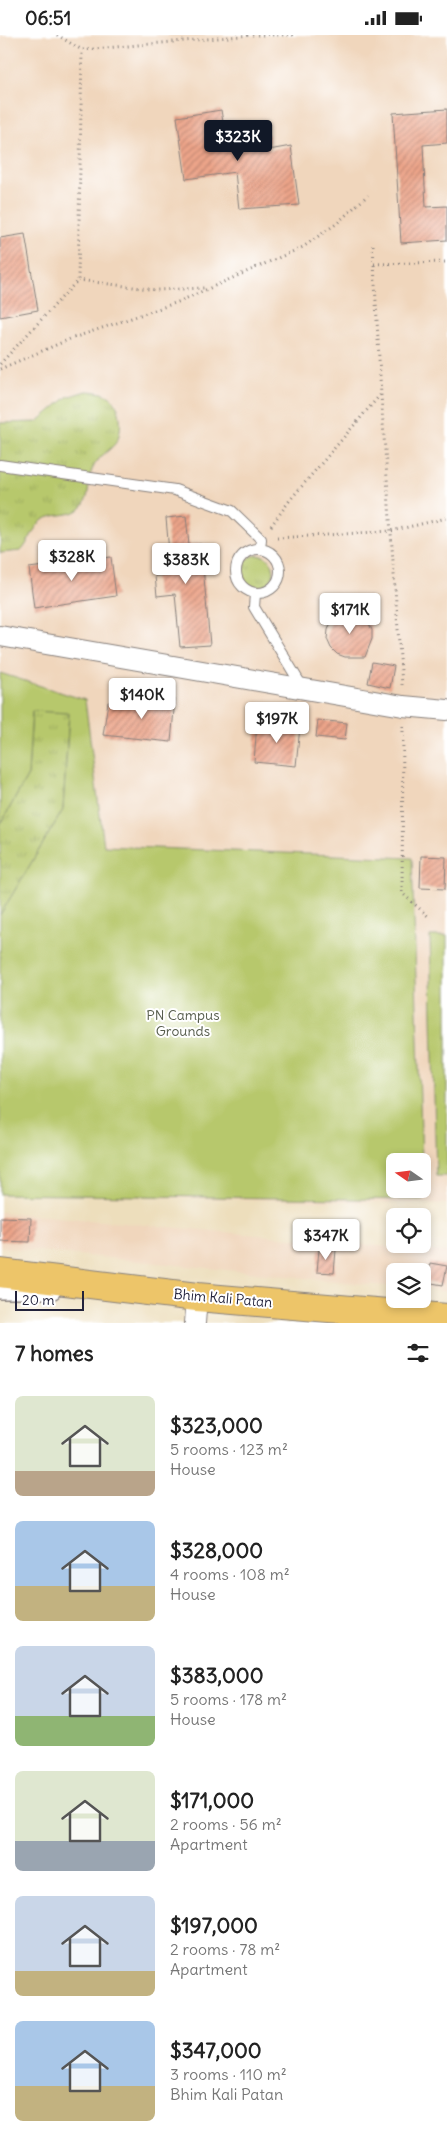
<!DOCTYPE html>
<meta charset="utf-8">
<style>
:root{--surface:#fff;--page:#f6f6f6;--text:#222;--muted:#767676;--accent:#111827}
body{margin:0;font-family:Delius,sans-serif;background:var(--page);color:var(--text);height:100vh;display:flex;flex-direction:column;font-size:19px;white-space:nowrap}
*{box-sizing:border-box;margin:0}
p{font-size:16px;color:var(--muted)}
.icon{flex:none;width:28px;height:28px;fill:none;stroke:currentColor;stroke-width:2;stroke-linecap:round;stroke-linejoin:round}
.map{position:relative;height:1288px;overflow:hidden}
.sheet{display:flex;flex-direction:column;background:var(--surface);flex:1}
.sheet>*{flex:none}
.needle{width:32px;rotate:284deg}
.fabs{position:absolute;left:386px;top:1118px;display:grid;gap:10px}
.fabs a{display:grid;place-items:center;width:45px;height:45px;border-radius:8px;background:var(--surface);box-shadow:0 2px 8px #0003;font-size:25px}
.scale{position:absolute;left:15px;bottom:12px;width:69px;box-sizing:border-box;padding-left:5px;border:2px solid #22223b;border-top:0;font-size:14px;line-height:18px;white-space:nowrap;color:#22223b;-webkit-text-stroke:4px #fff;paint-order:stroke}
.price{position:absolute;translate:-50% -42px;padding:0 11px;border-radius:5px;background:#fff;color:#222;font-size:16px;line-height:32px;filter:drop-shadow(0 1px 2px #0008)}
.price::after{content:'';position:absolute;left:50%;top:30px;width:15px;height:11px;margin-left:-8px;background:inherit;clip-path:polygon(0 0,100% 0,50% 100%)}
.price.current{background:var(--accent);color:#fff}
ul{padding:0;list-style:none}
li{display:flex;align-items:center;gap:15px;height:125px;padding:0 15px}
li span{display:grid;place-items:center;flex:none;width:140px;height:100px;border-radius:8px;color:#555}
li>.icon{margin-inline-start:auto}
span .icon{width:60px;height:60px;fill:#fffc;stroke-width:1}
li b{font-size:21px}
h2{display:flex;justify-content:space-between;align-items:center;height:60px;padding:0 15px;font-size:21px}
.status{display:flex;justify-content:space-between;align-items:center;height:35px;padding:0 25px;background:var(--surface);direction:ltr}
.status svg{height:14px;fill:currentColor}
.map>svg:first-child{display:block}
.built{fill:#f0d6bc;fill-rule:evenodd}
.grass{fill:url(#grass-tufts);stroke:#6c7554}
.green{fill:#b7c86c;stroke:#6c7554}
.building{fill:url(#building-hatch)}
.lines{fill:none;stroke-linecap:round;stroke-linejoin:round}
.service-casing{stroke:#88807c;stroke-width:12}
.pedestrian-casing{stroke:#88807c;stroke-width:18}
.minor-casing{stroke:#88807c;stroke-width:22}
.primary-casing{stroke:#88807c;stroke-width:30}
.path{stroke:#88807c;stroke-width:3;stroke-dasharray:1 4;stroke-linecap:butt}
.service{stroke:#fff;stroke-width:10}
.pedestrian{stroke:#fff;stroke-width:15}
.minor{stroke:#fff;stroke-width:20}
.primary{stroke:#edc569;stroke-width:28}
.labels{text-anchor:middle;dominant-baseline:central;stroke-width:4;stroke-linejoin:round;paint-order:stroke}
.park-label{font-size:14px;fill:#565c4c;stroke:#fff}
.street-label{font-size:14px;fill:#22223b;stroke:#fff}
</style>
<div class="status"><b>06:51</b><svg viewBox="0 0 49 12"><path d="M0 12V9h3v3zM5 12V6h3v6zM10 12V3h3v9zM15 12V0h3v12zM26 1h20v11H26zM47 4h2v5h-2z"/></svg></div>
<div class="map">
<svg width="447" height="1288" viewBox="0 0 447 1288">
<defs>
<pattern id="grass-tufts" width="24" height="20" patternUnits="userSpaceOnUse" patternTransform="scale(1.25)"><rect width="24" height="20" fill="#b7c86c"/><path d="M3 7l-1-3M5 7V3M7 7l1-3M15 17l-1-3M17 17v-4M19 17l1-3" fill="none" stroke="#9dac5e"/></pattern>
<pattern id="building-hatch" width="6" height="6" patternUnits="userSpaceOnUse" patternTransform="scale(1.25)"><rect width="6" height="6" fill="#eca489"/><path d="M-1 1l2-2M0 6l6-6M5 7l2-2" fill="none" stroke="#bf8571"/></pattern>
</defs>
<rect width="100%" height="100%" fill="#fff"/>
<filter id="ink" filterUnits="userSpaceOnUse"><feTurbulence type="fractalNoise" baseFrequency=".02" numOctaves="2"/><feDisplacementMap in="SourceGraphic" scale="10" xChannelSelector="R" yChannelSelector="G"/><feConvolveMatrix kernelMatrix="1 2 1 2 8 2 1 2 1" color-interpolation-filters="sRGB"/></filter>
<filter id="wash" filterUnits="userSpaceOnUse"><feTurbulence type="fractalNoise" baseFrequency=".0096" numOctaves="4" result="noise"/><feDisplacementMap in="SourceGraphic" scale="20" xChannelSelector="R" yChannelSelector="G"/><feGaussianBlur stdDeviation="1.12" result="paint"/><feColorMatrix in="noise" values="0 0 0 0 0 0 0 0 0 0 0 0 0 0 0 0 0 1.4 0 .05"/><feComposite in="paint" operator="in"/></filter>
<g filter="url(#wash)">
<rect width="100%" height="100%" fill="#eddebc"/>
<g class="built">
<path d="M 0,0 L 447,0 L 447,1169 L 0,1159 ZM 395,1126 L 422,1126 L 422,1154 L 395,1154 Z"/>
<path d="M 0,1177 L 447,1217 L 447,1257 L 423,1254 L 422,1236 L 395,1236 L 395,1252 L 0,1212 Z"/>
</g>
<g class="grass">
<path d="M 86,356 C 107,357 117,361 120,383 C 121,391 120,400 117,406 C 111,416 98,420 92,435 C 87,447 91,461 82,472 C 73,483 55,477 43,485 C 34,491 29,508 21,516 L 0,518 L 0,388 L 37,387 L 67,362 Z"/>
<circle cx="258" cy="536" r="16"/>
<path d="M 32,676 L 69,677 L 63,775 L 0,880 L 0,790 L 28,740 Z"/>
</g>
<g class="green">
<path d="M 0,638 L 85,665 L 104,811 L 412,823 L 422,1126 L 395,1126 L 395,1154 L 422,1154 L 423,1135 L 423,1165 L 0,1159 L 0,880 L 63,775 L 69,678 L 32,676 L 28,740 L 0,790 Z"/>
<path d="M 430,901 L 447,901 L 447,1141 L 436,1141 Z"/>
</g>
<g id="blocks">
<g class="building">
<path d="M 447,74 L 447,108 L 423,110 L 426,172 L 447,171 L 447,205 L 401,208 L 393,78 Z"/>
<path d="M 221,75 L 226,105 L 269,100 L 269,115 L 291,111 L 299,170 L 239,174 L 235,137 L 186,144 L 177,82 Z"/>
<path d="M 25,199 L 38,275 L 0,282 L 0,203 Z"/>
<path d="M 186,481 L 189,510 L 201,509 L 210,610 L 180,612 L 175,559 L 157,561 L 155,541 L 171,540 L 166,483 Z"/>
<path d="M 111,522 L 116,561 L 34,573 L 29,533 Z"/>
<path d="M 345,578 L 354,578 L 362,581 L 368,587 L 372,595 L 372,604 L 365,622 L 345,622 L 337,619 L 331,613 L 327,604 L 328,595 L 331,587 L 337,581 Z"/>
<path d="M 372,627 L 394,631 L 390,653 L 368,648 Z"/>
<path d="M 142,661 L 175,664 L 171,707 L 103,700 L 108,667 L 141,672 Z"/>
<path d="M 318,685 L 347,688 L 345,705 L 316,702 Z"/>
<path d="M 257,688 L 300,692 L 296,731 L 254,727 Z"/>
<path d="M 421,821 L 446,822 L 445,854 L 420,853 Z"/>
<path d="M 0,1182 L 31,1183 L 30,1207 L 0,1206 Z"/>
<path d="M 319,1214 L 336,1215 L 334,1238 L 317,1237 Z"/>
<path d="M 430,1228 L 447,1231 L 443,1250 L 426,1247 Z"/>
</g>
</g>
</g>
<g filter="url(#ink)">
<use href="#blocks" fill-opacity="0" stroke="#88807c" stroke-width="1"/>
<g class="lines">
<defs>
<g id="service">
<path d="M 0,430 L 175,455 L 232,476 L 261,504 L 260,514"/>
<circle cx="258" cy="536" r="22"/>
<path d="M 255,559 L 254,572 L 303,653"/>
</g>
<path id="pedestrian" d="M 0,1256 L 53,1256"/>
<g id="minor">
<path d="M 0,601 L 403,671 L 447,675"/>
<path d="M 195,1288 L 197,1262"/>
</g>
<path id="primary" d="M 0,1238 L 197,1262 L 447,1283"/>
</defs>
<use href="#service" class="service-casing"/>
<use href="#pedestrian" class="pedestrian-casing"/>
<use href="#minor" class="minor-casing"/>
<use href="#primary" class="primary-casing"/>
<g class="path">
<path d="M 57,0 L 82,15 L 252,0 L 293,0"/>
<path d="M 373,210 L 381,360 L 402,650"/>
<path d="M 374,229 L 447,227"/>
<path d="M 78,245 L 157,255 L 204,253"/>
<path d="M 0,329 L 78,245 L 82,15"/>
<path d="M 0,334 L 70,304 L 178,267 L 303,212 L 336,189 L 368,160"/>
<path d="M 271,491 L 290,465 L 380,360"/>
<path d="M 277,503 L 391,496 L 447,483"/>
<path d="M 403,691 L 402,858 L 430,883"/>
</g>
<use href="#service" class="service"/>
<use href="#pedestrian" class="pedestrian"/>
<use href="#minor" class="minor"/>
<use href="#primary" class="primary"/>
</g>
</g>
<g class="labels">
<g class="park-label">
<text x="183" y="980">PN Campus<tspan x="183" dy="16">Grounds</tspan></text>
</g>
<g class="street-label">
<text transform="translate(223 1263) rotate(5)">Bhim Kali Patan</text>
</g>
</g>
</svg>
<div class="fabs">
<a><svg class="needle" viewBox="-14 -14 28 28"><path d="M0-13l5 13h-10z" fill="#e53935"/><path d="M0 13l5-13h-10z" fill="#767676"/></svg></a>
<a><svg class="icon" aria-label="locate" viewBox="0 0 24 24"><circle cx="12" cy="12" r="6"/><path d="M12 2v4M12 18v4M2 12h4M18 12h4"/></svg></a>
<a><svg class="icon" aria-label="layers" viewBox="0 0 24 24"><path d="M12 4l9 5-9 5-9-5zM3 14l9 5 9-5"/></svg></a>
</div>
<div class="scale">20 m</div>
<b class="price current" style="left:238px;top:127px">$323K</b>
<b class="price" style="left:72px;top:547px">$328K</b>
<b class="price" style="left:186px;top:550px">$383K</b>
<b class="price" style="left:350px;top:600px">$171K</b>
<b class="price" style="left:142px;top:685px">$140K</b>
<b class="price" style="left:277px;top:709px">$197K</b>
<b class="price" style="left:326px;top:1226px">$347K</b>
</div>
<section class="sheet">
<h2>7 homes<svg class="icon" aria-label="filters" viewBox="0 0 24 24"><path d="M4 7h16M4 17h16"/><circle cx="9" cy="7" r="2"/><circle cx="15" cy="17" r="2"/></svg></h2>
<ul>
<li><span style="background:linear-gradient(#dfe7d0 75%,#b9a48a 0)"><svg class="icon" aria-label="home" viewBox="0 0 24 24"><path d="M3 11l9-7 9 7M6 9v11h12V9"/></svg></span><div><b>$323,000</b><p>5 rooms · 123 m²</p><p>House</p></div></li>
<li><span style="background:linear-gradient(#a9c7e8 65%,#c2b280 0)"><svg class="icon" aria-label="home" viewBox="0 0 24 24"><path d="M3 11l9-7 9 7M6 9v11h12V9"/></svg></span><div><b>$328,000</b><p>4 rooms · 108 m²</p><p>House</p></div></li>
<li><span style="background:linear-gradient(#c9d6e8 70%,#8fb573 0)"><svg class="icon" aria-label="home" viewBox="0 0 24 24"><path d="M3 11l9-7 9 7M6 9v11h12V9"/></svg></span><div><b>$383,000</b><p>5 rooms · 178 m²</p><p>House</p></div></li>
<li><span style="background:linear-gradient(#dfe7d0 70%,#9aa5b1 0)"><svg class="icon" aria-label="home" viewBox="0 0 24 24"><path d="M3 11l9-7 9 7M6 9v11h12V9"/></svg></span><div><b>$171,000</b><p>2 rooms · 56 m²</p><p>Apartment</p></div></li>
<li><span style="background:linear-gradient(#c9d6e8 75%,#c2b280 0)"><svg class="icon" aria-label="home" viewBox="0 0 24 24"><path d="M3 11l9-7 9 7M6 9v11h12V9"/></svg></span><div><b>$197,000</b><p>2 rooms · 78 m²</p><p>Apartment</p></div></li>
<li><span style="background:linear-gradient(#a9c7e8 65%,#c2b280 0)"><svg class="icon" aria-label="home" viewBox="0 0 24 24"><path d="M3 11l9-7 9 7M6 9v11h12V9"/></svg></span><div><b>$347,000</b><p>3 rooms · 110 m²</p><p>Bhim Kali Patan</p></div></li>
</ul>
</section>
